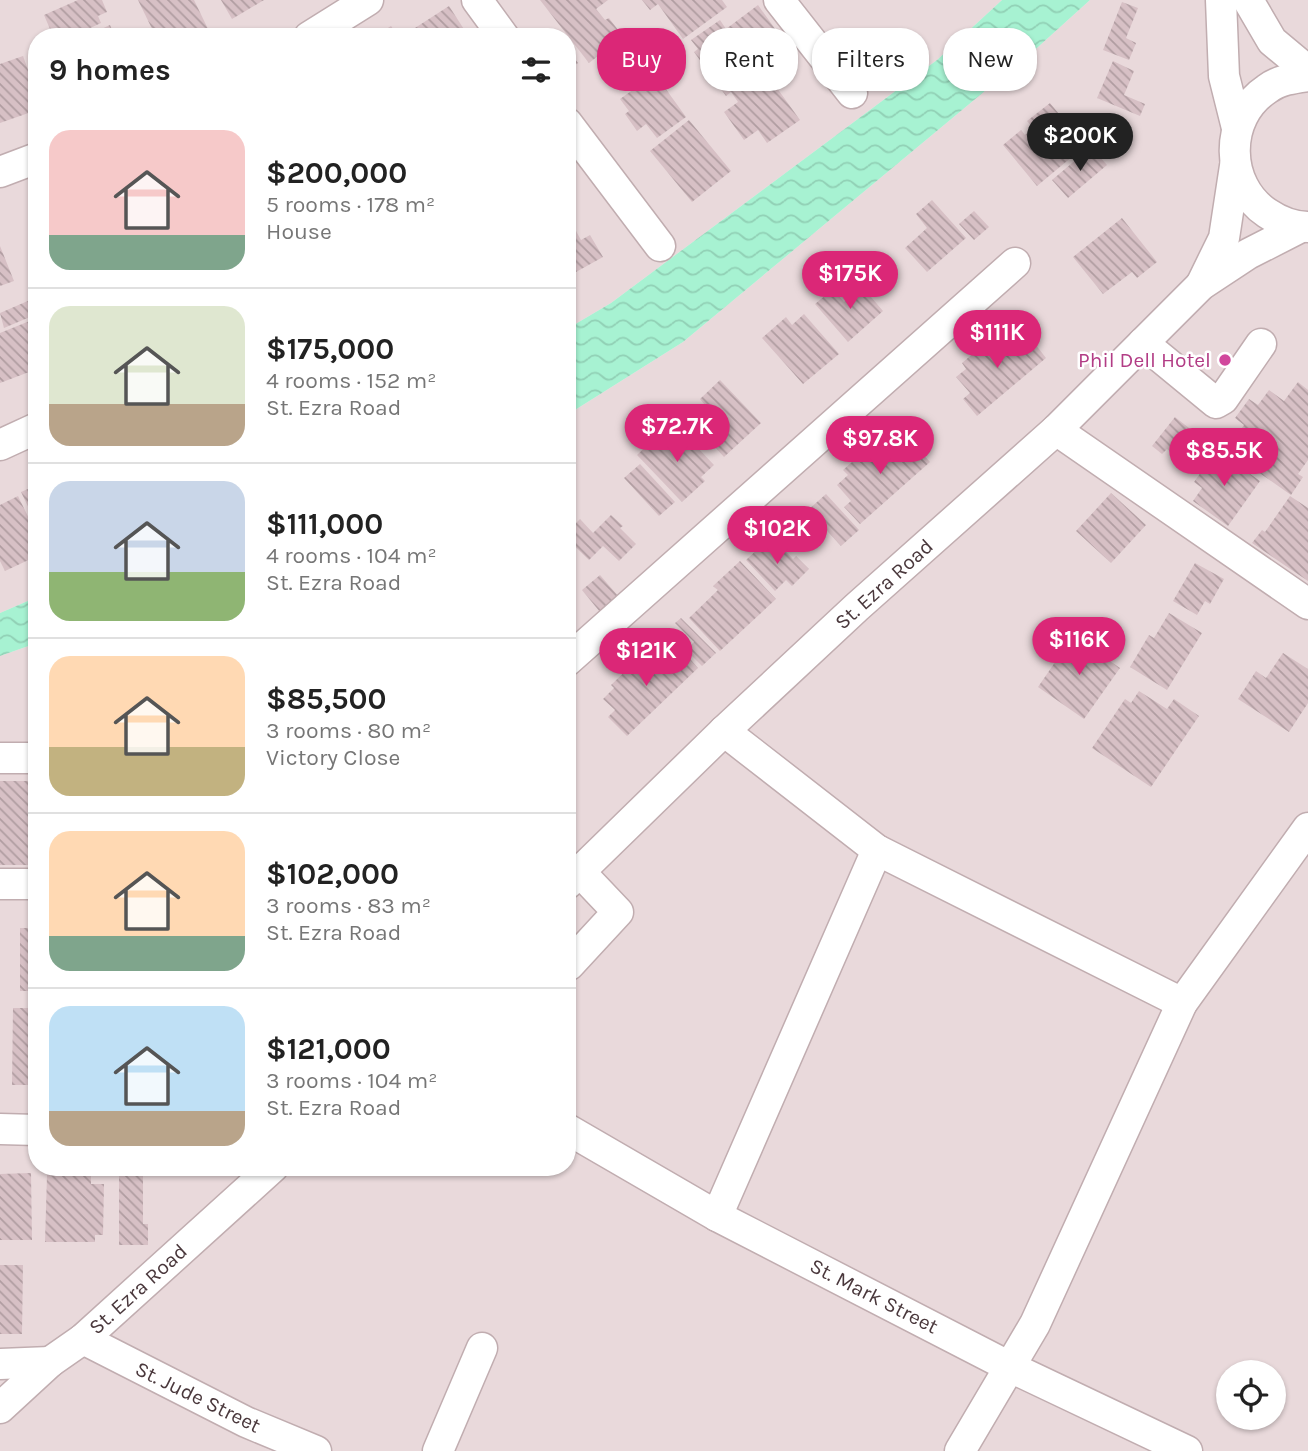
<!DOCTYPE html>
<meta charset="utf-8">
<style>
:root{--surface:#fff;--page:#f6f6f6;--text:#222;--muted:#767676;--line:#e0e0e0;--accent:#db2777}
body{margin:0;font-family:Karla,sans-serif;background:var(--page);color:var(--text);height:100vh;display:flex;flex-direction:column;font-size:26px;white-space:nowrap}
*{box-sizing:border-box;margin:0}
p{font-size:23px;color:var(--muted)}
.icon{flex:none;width:38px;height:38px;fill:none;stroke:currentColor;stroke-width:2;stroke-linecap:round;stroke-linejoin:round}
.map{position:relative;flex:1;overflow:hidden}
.panel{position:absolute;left:28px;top:28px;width:548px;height:1148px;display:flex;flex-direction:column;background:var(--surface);border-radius:28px;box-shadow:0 2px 5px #0004}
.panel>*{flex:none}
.hud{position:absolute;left:597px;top:28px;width:606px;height:63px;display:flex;gap:14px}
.fabs{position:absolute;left:1216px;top:1360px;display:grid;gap:14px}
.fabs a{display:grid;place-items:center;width:70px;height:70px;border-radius:50%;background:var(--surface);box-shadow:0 2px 5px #0004;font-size:35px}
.price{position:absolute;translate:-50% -60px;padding:0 16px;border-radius:24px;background:var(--accent);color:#fff;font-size:23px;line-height:46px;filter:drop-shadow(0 2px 4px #0008)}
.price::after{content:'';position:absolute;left:50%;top:42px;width:21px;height:16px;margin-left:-10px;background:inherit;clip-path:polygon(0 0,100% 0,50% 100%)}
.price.selected{background:#222;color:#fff}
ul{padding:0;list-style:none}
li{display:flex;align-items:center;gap:21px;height:175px;padding:0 21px}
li+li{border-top:2px solid var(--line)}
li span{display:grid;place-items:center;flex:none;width:196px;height:140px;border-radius:21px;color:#555}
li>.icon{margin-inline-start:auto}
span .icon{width:84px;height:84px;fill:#fffc;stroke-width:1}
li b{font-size:30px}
h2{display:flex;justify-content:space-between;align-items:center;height:84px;padding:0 21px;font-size:30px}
.chip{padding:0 24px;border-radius:28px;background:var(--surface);box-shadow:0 2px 5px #0004;font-size:24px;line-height:63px}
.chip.selected{background:var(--accent);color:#fff}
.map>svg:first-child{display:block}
.residential{fill:#e9d9db;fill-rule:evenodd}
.water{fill:url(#water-waves)}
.building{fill:url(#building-back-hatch)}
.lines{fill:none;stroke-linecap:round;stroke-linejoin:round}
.minor-casing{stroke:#c1adb0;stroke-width:33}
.minor{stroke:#fff;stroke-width:30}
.hotel-dot{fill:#d1479c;stroke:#fff;stroke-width:2.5}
.labels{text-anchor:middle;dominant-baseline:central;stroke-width:5;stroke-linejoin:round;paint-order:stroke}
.hotel-label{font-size:21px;fill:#b23c85;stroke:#fff;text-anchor:end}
.street-label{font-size:21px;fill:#4a383c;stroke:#fff}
</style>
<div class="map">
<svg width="1308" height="1451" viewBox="0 0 1308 1451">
<defs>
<pattern id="water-waves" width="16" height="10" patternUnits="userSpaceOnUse" patternTransform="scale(1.75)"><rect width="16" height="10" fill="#a7f2d2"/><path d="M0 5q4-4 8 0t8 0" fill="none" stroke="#91d0b5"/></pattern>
<pattern id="building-back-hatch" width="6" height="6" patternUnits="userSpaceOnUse" patternTransform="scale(1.75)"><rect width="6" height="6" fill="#d7c0c5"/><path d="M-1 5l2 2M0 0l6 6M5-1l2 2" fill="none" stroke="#b09da1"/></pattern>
</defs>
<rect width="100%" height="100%" fill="#f5ebec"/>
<g class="residential">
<path d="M 0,0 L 1002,0 L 937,60 L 611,303 L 567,329 L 567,37 L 37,37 L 37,597 L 0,613 Z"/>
<path d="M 1090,0 L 1308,0 L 1308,1451 L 0,1451 L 0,656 L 37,643 L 37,1167 L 567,1167 L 567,415 L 683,342 L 1038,47 ZM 1228,1372 L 1274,1372 L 1274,1418 L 1228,1418 Z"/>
</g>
<g class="water">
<path d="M 1002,0 L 1090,0 L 1038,47 L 683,342 L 567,415 L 567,329 L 611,303 L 937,60 Z"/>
<path d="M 37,597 L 37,643 L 0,656 L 0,613 Z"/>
</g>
<g class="building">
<path d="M 78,0 L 102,0 L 107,12 L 98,16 L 101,23 L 71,37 L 64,37 L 62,32 L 53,36 L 44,15 Z"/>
<path d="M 138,0 L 194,0 L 209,31 L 197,37 L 156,37 Z"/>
<path d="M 221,0 L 264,0 L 232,19 Z"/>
<path d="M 540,0 L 608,0 L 596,9 L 605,20 L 609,18 L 628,43 L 603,62 L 598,56 L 589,63 Z"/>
<path d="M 642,0 L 722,0 L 727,7 L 683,39 L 658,4 L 650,10 Z"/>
<path d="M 1122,2 L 1138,8 L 1126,38 L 1136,43 L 1129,60 L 1103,50 Z"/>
<path d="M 758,5 L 783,40 L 756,59 L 800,120 L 767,143 L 758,130 L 744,140 L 724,112 L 738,102 L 731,92 L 726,96 L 694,52 L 698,49 L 691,40 L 720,20 L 726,29 Z"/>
<path d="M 449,6 L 469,37 L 401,37 Z"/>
<path d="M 110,25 L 115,37 L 84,37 Z"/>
<path d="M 391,26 L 399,37 L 374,37 Z"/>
<path d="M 567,48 L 578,63 L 567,71 Z"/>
<path d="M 23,56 L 37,95 L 37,110 L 0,123 L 0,64 Z"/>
<path d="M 1113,61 L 1134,71 L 1124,95 L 1145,104 L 1140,116 L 1097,98 Z"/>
<path d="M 655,74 L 686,117 L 657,138 L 646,124 L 637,131 L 625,114 L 629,111 L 620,99 Z"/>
<path d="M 1050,103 L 1085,146 L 1037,186 L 1003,145 L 1021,130 L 1025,135 L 1033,128 L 1027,121 Z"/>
<path d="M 689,120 L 731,171 L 692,202 L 650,151 Z"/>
<path d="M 1091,147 L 1107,165 L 1068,198 L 1052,180 Z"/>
<path d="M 932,200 L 966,238 L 927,272 L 905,248 L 927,228 L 916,214 Z"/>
<path d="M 974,211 L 989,227 L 974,240 L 959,224 Z"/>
<path d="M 1122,218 L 1157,262 L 1137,278 L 1132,272 L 1103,294 L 1073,257 Z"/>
<path d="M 572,224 L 581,240 L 590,235 L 603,257 L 567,277 L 567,226 Z"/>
<path d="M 0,246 L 14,281 L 0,286 Z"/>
<path d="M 866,284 L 875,294 L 871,297 L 883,311 L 848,342 L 815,304 L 833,289 L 844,302 Z"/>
<path d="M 37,297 L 37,314 L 4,328 L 0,313 Z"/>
<path d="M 804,314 L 839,354 L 803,384 L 762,338 L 786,317 L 792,325 Z"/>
<path d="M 37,318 L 37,369 L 0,383 L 0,333 Z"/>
<path d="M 996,334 L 1001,340 L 1007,334 L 1020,350 L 1032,340 L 1046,358 L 977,416 L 963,399 L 970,393 L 956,377 L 966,369 L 962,363 Z"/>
<path d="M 720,380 L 761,423 L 724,457 L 690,420 L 705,405 L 700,399 Z"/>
<path d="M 1298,382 L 1308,390 L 1308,460 L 1298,474 L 1303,477 L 1291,495 L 1227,450 L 1244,425 L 1235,418 L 1249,399 L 1258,405 L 1269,390 L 1284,401 Z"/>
<path d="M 1175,417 L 1198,435 L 1179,459 L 1167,449 L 1162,454 L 1152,446 Z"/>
<path d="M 679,428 L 714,465 L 701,477 L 705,481 L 682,502 L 637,455 L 656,437 L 663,443 Z"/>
<path d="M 893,435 L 904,448 L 911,441 L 930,462 L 860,524 L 844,507 L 851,501 L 837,485 L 848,475 L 843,470 L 877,440 L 882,445 Z"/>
<path d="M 1214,454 L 1222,460 L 1225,456 L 1260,481 L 1228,526 L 1193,501 L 1202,488 L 1194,482 Z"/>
<path d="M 640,464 L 675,502 L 659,516 L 624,478 Z"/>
<path d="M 37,485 L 37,525 L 21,492 Z"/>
<path d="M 1111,493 L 1146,525 L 1111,563 L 1076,531 Z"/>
<path d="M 826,494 L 859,530 L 841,546 L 808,510 Z"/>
<path d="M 18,496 L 37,535 L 37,556 L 5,571 L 0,561 L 0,505 Z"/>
<path d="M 1290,496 L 1308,508 L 1308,581 L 1252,543 L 1262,530 L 1265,532 Z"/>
<path d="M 611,515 L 623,526 L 620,528 L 636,544 L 619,561 L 603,546 L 589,560 L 567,539 L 567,532 L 580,519 L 593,533 Z"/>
<path d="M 776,541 L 793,559 L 796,556 L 809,569 L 792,586 L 786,580 L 775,591 L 746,560 L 761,546 L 766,551 Z"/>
<path d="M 740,561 L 776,599 L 720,651 L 689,618 L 718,590 L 713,586 Z"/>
<path d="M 1195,563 L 1224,579 L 1210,604 L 1205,601 L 1197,615 L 1173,601 Z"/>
<path d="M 600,575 L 619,597 L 600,612 L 582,590 Z"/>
<path d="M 1169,613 L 1202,633 L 1167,690 L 1130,667 L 1149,635 L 1154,638 Z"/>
<path d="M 681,618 L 716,653 L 702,666 L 686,650 L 694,642 L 675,623 Z"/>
<path d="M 1073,636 L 1120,668 L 1084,719 L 1038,687 Z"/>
<path d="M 658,648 L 671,661 L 683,651 L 698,668 L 627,736 L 608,717 L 615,710 L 603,699 L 614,688 L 611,685 L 643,654 L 647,658 Z"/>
<path d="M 1283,653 L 1308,669 L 1308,703 L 1289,732 L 1238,699 L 1256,671 L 1266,678 Z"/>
<path d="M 1139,691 L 1167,709 L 1174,699 L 1199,716 L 1151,787 L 1092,748 L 1125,699 L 1131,703 Z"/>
<rect x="0" y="781" width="37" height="84"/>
<rect x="20" y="928" width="17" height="63"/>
<path d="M 13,1008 L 37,1008 L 37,1085 L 12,1085 Z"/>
<path d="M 119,1167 L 143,1167 L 143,1224 L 148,1224 L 148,1245 L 119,1245 Z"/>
<path d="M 175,1167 L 213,1167 L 213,1173 L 175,1172 Z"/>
<path d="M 31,1173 L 32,1240 L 0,1240 L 0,1174 Z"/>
<path d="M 47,1175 L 91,1176 L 91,1184 L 104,1184 L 103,1235 L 95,1235 L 95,1242 L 45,1242 Z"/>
<path d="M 0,1265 L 23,1265 L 22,1334 L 0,1334 Z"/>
</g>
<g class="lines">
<defs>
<g id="minor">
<path d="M 477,0 L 504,37"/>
<path d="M 779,0 L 852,93"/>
<path d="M 1221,0 L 1224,76 L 1237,128"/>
<path d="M 1248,0 L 1272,41 L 1308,71"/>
<path d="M 309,37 L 368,0"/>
<path d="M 1308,76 C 1293,78 1279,80 1267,89 C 1223,118 1225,185 1267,213 C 1279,221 1293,227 1308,227"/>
<path d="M 567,123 L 660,246"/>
<path d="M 0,172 L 37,158"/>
<path d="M 1201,285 L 1224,238 L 1235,166"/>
<path d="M 1143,343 L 1216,403 L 1223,399 L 1261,344"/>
<path d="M 1056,430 L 1308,604"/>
<path d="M 0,445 L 37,428"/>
<path d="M 567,661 L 1015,263"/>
<path d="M 724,731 L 877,850 L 1182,1003"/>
<path d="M 0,758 L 37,758"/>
<path d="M 0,884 L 37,884"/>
<path d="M 567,884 L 724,731 L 857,607 L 1056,430 L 1201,285 L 1248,254 L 1301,227"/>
<path d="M 569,965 L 618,912 L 580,872"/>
<path d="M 0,1129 L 37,1130"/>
<path d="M 567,1129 L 717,1216 L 1010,1367 L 1187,1451"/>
<path d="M 717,1216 L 877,850"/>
<path d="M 83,1339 L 246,1422 L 316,1451"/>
<path d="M 0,1364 L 50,1362"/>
<path d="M 0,1408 L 50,1362 L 83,1339 L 273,1167"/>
<path d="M 438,1451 L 482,1348"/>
<path d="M 960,1451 L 1035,1324 L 1182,1003 L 1308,828"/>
</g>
</defs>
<use href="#minor" class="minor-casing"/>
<use href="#minor" class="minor"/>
</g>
<circle class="hotel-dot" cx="1225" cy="360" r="7"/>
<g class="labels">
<g class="hotel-label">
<text x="1211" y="360">Phil Dell Hotel</text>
</g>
<g class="street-label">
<text transform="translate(884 584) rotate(-42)">St. Ezra Road</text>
<text transform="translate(138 1289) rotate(-42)">St. Ezra Road</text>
<text transform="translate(874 1296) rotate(27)">St. Mark Street</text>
<text transform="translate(198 1397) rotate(26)">St. Jude Street</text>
</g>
</g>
</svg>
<div class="fabs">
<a><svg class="icon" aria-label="locate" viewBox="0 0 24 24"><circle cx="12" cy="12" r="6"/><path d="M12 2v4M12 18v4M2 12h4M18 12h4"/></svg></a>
</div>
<b class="price selected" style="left:1080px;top:173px">$200K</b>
<b class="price" style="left:850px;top:311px">$175K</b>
<b class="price" style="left:997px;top:370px">$111K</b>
<b class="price" style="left:677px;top:464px">$72.7K</b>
<b class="price" style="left:880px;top:476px">$97.8K</b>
<b class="price" style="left:1224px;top:488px">$85.5K</b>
<b class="price" style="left:777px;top:566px">$102K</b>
<b class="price" style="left:1079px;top:677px">$116K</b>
<b class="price" style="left:646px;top:688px">$121K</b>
<div class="hud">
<a class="chip selected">Buy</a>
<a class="chip">Rent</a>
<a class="chip">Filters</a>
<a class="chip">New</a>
</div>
<section class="panel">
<h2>9 homes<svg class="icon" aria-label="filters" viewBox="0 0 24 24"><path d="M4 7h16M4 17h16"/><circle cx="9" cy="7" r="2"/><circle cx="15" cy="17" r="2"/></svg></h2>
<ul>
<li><span style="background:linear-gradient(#f6c9c9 75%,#7fa58c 0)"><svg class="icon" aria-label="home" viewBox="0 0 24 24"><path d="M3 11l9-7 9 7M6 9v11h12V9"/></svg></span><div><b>$200,000</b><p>5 rooms · 178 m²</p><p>House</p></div></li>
<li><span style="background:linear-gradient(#dfe7d0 70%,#b9a48a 0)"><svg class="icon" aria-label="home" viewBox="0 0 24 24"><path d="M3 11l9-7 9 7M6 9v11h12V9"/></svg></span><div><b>$175,000</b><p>4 rooms · 152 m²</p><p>St. Ezra Road</p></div></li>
<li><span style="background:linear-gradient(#c9d6e8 65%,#8fb573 0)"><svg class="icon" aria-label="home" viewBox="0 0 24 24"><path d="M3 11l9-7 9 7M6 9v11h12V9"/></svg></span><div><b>$111,000</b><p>4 rooms · 104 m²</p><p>St. Ezra Road</p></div></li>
<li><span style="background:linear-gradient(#ffd9b3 65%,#c2b280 0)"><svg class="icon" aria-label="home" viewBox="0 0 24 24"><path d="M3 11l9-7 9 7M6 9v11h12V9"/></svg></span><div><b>$85,500</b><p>3 rooms · 80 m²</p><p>Victory Close</p></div></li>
<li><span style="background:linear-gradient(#ffd9b3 75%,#7fa58c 0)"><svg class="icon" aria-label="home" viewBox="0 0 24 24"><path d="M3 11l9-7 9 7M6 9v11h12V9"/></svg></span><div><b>$102,000</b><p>3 rooms · 83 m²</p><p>St. Ezra Road</p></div></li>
<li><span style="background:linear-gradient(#bfe0f5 75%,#b9a48a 0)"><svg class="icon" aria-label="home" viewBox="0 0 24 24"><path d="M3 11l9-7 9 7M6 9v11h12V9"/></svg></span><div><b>$121,000</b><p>3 rooms · 104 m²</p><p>St. Ezra Road</p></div></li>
</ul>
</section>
</div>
